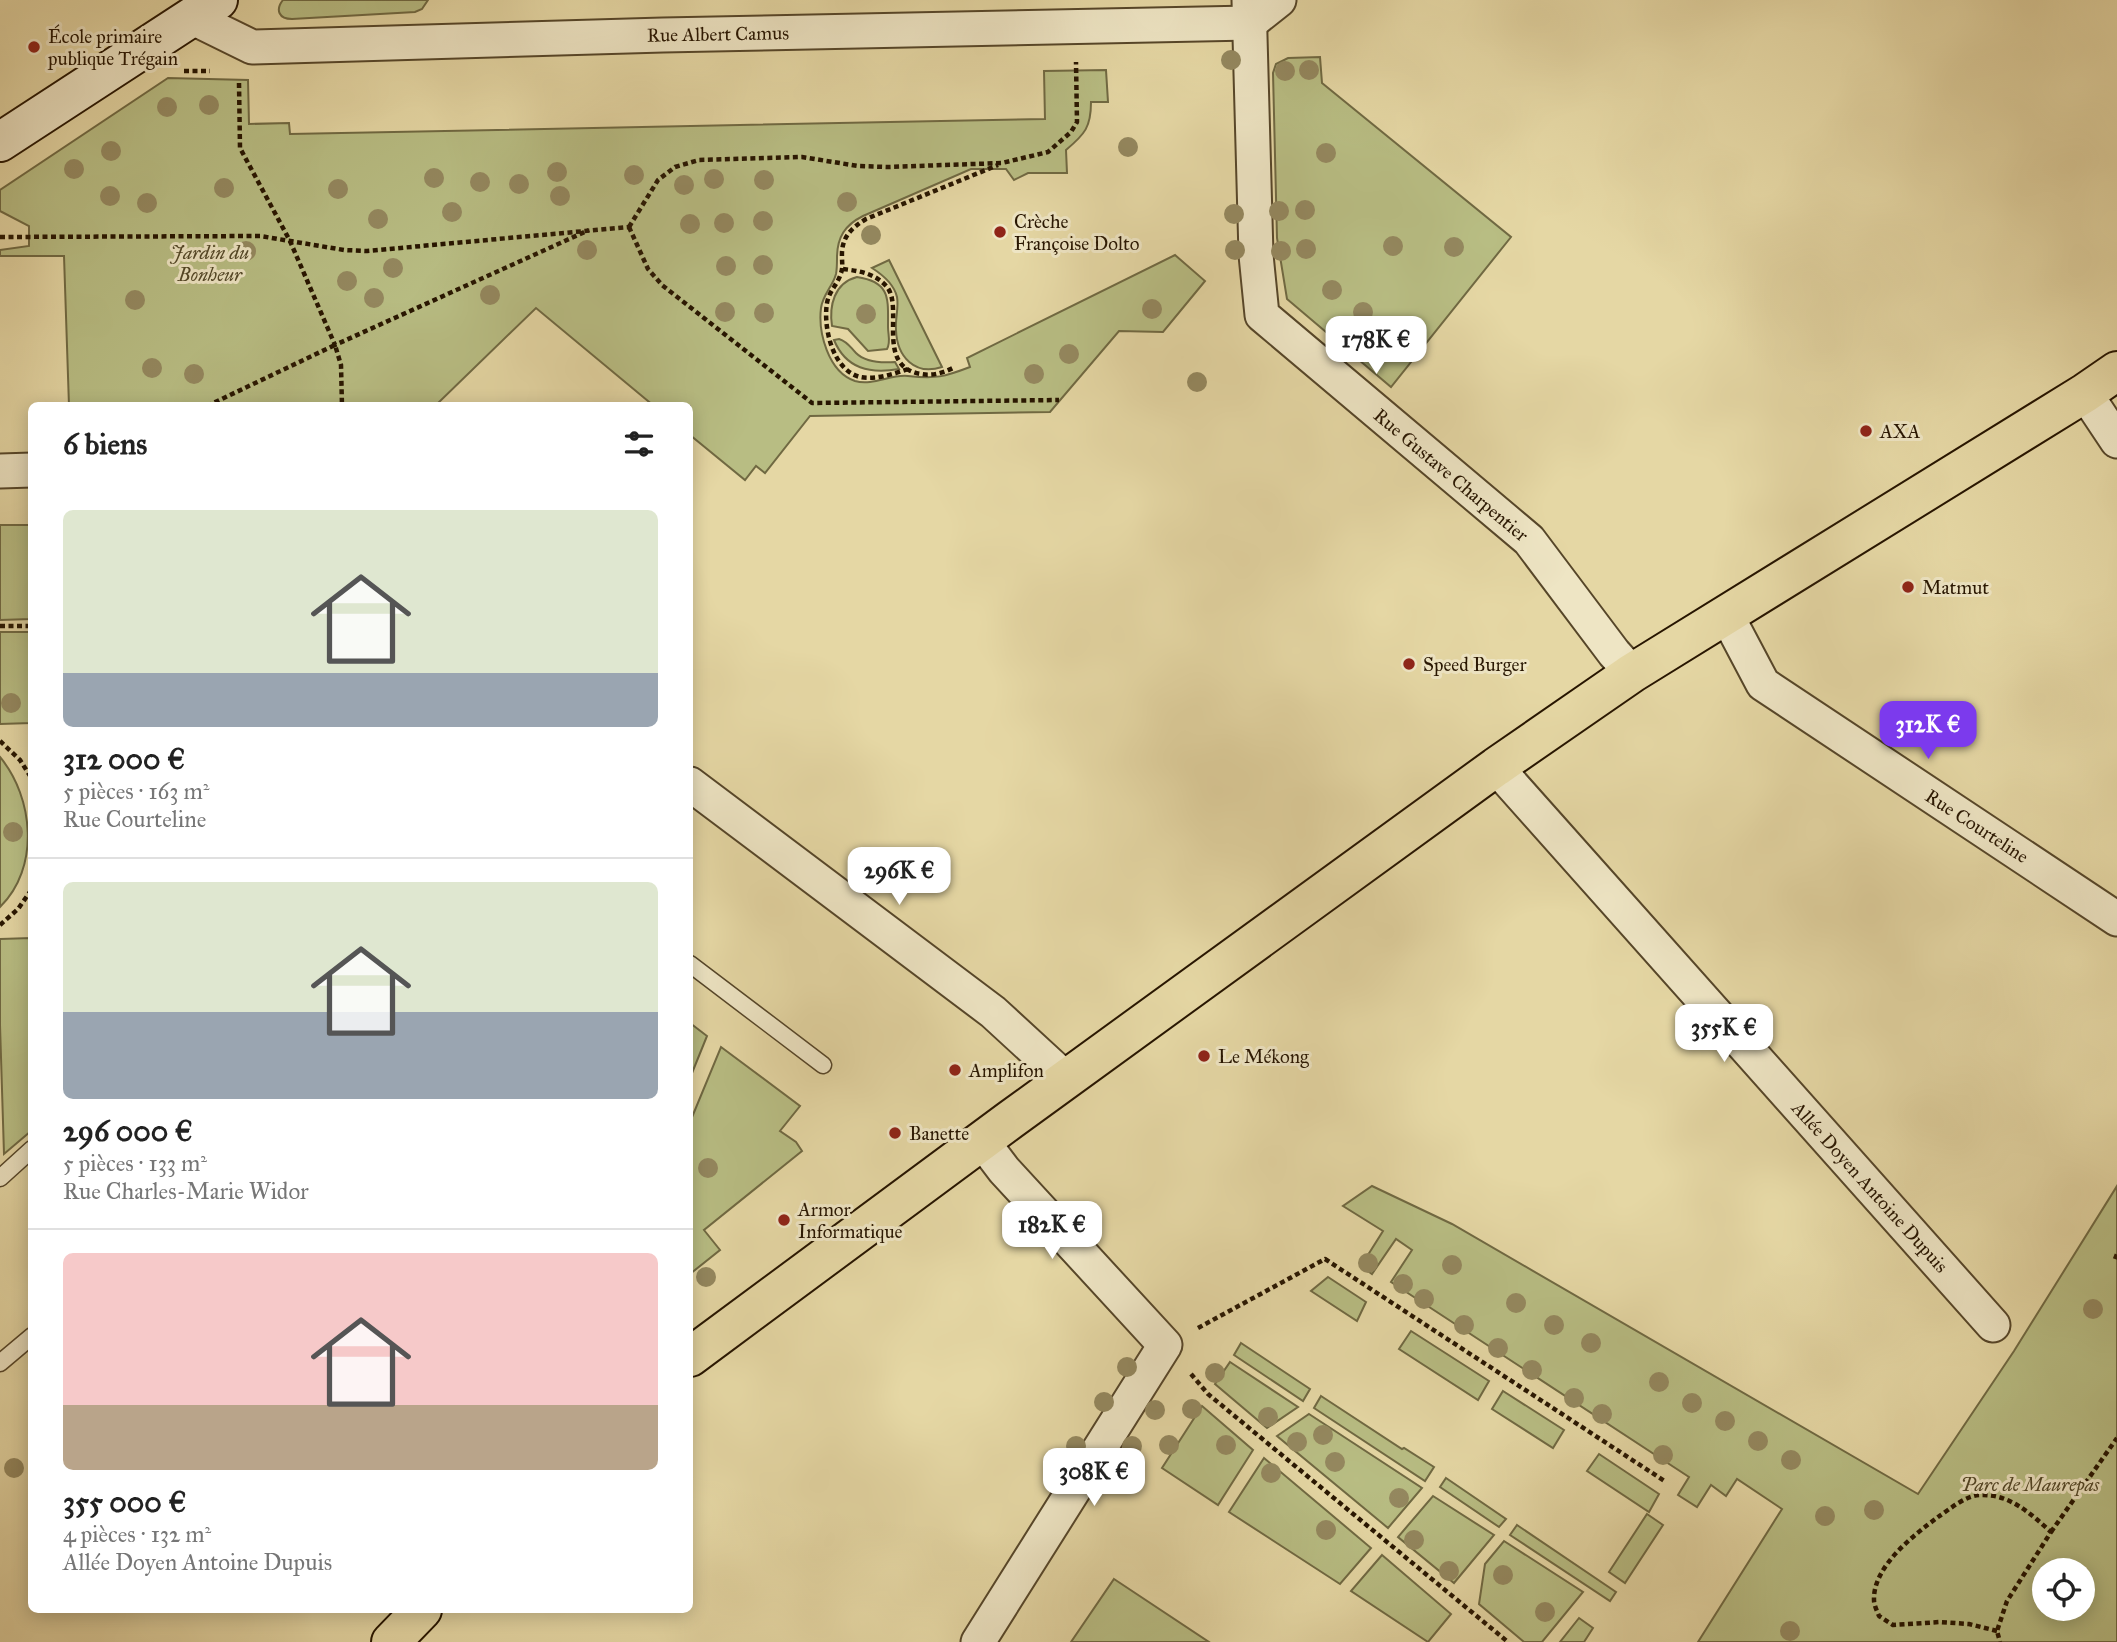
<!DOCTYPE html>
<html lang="fr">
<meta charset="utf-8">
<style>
:root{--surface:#fff;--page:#f6f6f6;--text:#222;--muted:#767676;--line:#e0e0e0;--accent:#7c3aed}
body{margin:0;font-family:"IM FELL Great Primer",serif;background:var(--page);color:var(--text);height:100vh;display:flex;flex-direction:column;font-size:26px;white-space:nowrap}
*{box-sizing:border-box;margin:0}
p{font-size:23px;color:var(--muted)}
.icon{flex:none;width:38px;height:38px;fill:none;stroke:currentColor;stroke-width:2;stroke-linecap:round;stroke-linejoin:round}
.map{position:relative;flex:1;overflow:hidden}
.drawer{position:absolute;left:28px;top:402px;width:665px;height:1211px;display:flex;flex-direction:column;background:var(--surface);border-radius:10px;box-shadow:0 4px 18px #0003}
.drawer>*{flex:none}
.buttons{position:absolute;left:2032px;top:1558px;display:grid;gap:14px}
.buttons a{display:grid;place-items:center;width:63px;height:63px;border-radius:50%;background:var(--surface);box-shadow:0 4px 18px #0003;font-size:35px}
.price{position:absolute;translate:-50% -60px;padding:0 16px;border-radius:14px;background:#fff;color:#222;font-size:23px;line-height:46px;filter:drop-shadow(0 2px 4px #0008)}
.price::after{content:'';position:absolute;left:50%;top:42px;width:21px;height:16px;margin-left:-10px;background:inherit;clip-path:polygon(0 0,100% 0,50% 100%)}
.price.current{background:var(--accent);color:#fff}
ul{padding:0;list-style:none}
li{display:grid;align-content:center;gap:14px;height:371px;padding:0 35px}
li+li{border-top:2px solid var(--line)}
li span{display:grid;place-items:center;height:217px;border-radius:10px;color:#555}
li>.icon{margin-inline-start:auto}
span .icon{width:126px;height:126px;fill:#fffc;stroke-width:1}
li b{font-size:30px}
h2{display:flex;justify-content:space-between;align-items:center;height:84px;padding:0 35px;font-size:30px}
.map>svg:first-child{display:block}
.green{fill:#b8bd83;stroke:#706942;stroke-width:2;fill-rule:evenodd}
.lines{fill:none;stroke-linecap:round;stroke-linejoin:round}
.lane-casing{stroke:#564629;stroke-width:19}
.street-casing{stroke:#564629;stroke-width:37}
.secondary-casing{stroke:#271500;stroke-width:42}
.primary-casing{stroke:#271500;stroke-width:42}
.path{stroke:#271500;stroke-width:4.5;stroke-dasharray:5 3.5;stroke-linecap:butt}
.lane{stroke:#eee5c4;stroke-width:16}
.street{stroke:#eee5c4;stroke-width:33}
.secondary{stroke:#eee5c4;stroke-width:38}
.primary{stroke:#e5d7a4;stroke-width:38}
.tree{fill:#94885f}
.poi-dot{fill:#8f2418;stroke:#eee5c4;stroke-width:2.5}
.labels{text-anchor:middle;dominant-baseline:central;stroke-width:6;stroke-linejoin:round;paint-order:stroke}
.street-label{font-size:19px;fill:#271500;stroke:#eee5c4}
.poi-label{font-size:19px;fill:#271500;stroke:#eee5c4;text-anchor:start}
.park-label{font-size:19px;font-style:italic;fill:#524727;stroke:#eee5c4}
</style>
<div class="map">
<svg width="2117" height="1642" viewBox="0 0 2117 1642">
<rect width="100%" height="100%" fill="#e5d7a4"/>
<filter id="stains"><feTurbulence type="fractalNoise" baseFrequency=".00286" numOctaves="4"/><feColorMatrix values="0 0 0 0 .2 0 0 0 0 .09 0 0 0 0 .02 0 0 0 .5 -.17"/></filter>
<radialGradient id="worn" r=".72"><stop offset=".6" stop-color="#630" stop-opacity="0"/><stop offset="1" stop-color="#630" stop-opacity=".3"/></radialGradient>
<g class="green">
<path d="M 283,0 L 428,0 L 422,9 L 415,12 L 292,19 C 279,19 275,10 283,0 Z"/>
<path d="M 1320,57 L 1322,83 L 1511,237 L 1391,387 L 1287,299 L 1277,238 L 1273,73 L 1276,64 L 1288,58 Z"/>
<path d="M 1106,70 L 1108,102 L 1091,102 C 1091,127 1085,134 1066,150 L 1067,173 L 1028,173 L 1014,180 L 1006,169 L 971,169 L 863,216 C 845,225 837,237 837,258 C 837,263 837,269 836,274 C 833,286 823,294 821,308 C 818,332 828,372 855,381 C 873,386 891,374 908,376 C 936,379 944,377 970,367 L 967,358 L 1175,255 L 1205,281 L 1163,332 L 1119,331 L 1050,412 L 810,416 L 765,473 L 756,466 L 745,480 L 690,435 L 690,406 L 654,406 L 536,308 L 435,406 L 69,406 L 64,256 L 0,256 L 0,250 L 29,246 L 29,226 L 0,211 L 0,190 L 168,78 L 248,80 L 249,124 L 289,123 L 290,134 L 1045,119 L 1044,71 Z"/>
<path d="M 889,260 L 942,367 C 915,376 897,357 896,330 C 895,319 899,308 897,297 C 894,284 883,275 872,268 Z"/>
<path d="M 857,277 C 891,282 888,299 888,327 C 888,335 891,342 887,349 L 868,351 L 848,329 L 832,326 C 829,306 834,283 857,277 Z"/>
<path d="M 839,339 C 848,342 850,347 856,353 C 866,363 882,363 895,362 L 899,369 C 870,374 846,369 834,340 Z"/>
<path d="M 0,525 L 31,525 L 31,619 L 0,620 Z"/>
<path d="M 0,632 L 31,632 L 31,723 L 0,724 Z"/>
<path d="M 0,757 C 34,798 40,868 0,907 Z"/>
<path d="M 31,938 L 31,1131 L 4,1154 L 0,1025 L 0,939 Z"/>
<path d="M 690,1023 L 707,1036 L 690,1078 Z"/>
<path d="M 721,1047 L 800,1106 L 780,1131 L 796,1142 L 802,1151 L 704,1230 L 720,1250 L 690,1274 L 690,1122 Z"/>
<path d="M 1372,1186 L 1452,1224 L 1918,1494 L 2014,1351 L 2117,1186 L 2117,1642 L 1698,1642 L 1782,1509 L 1737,1479 L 1726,1496 L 1711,1485 L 1697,1507 L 1678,1495 L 1689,1477 L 1391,1282 L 1412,1250 L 1396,1239 L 1372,1274 L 1361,1266 L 1383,1231 L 1343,1206 ZM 2044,1570 L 2082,1570 L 2082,1608 L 2044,1608 Z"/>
<path d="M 1328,1277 L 1366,1302 L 1357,1321 L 1311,1291 Z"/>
<path d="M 1411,1331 L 1489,1381 L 1478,1400 L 1399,1349 Z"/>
<path d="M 1241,1343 L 1310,1389 L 1303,1401 L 1234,1355 Z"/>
<path d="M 1230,1362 L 1298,1407 L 1267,1428 L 1215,1384 Z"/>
<path d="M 1503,1391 L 1564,1430 L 1553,1448 L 1492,1409 Z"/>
<path d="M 1321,1396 L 1402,1449 L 1404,1448 L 1434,1467 L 1425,1481 L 1314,1408 Z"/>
<path d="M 1202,1406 L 1253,1450 L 1218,1505 L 1162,1468 Z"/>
<path d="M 1309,1414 L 1422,1488 L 1388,1528 L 1277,1436 Z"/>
<path d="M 1599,1454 L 1659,1494 L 1649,1512 L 1587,1471 Z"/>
<path d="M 1264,1458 L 1371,1548 L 1340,1584 L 1229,1512 Z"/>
<path d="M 1446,1478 L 1506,1519 L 1499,1527 L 1440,1487 Z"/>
<path d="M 1433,1496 L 1494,1535 L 1454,1583 L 1398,1537 Z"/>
<path d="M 1647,1514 L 1663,1525 L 1625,1583 L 1609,1572 Z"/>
<path d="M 1517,1525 L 1616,1592 L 1610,1601 L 1510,1535 Z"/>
<path d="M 1504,1541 L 1583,1592 L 1542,1642 L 1524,1642 L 1479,1604 L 1485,1564 Z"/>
<path d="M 1382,1555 L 1451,1614 L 1428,1642 L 1351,1591 Z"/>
<path d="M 1114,1579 L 1209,1642 L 1071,1642 Z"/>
<path d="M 1579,1618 L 1593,1628 L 1584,1642 L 1560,1642 Z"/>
</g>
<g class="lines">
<defs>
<g id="lane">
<path d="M 690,964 L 823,1065"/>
<path d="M 0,1178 L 32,1149"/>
<path d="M 0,1363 L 32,1336"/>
</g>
<g id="street">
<path d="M 1249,0 L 1256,255 L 1262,315 L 1529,540 L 1614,653 L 1632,673"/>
<path d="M 193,18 L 252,47 L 663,35 L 1250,23"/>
<path d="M 1250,23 L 1279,0"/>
<path d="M 2085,393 L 2117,441"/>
<path d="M 0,471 L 32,470"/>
<path d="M 1726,614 L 1763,684 L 2117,919"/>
<path d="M 1496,767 L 1993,1325"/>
<path d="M 690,784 L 993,1012 L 1067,1080"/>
<path d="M 978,1642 L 1165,1345 L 1004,1170 L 982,1141"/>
</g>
<path id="secondary" d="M 0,142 L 218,0"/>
<g id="primary">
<path d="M 690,1357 L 1010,1120 L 1496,767 L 1632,673 L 2085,393 L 2117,371"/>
<path d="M 391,1642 L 422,1610"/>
</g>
</defs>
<use href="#lane" class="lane-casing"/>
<use href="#street" class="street-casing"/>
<use href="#secondary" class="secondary-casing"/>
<use href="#primary" class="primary-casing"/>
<g class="path">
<path d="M 184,71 L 210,71"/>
<path d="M 239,83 L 240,148 L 290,241 L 335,345 L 589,230"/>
<path d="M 629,227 L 658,180 L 675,167 L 699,160 L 802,157 L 858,166 L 888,167 L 1002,163 L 1048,152 L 1071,132 L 1077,122 L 1076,62"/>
<path d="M 629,227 L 648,269 L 662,285 L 812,403 L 1059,400"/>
<path d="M 0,237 L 260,236 L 344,250 L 367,251 L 629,227"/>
<path d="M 843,269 C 859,271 875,273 887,287 C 904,308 875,367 921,374 C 932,376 943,373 953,368"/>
<path d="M 908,369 C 894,374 875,380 860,377 C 832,370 823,326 827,303 C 829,291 838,284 841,273 C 843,268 842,263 842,257 C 841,238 851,228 866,219 L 998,165"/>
<path d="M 207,406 L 335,345 L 341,365 L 342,406"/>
<path d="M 0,626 L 32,626"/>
<path d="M 0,741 L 20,760 L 32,779"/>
<path d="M 0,925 L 18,909 L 32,889"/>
<path d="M 2115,1259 L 2117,1254"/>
<path d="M 1198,1328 L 1325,1259 L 1666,1482"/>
<path d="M 1191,1374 L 1208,1394 L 1508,1642"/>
<path d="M 2051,1532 L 2117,1438"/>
<path d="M 1997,1631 L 1969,1624 L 1940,1622 L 1893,1625 L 1879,1616 C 1877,1611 1874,1605 1874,1600 C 1873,1566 1914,1535 1938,1517 C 1950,1509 1966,1495 1981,1495 C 2010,1494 2031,1514 2051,1532 L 2007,1601 L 1997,1631 L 2000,1642"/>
</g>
<use href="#lane" class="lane"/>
<use href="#street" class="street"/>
<use href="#secondary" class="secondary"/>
<use href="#primary" class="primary"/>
</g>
<g class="tree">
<circle cx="1231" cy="60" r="10"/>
<circle cx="1309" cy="70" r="10"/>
<circle cx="1285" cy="71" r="10"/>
<circle cx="209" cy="105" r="10"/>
<circle cx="167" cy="107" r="10"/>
<circle cx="1128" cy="147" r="10"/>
<circle cx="111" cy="151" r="10"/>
<circle cx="1326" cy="153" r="10"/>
<circle cx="74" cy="169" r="10"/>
<circle cx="557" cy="172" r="10"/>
<circle cx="634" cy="175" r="10"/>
<circle cx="434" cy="178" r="10"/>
<circle cx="714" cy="179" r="10"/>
<circle cx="764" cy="180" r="10"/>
<circle cx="480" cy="182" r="10"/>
<circle cx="519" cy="184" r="10"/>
<circle cx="684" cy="185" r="10"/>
<circle cx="224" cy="188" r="10"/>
<circle cx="338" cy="189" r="10"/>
<circle cx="110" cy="196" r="10"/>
<circle cx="560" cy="196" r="10"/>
<circle cx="847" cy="202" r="10"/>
<circle cx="147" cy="203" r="10"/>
<circle cx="1305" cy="210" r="10"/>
<circle cx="1279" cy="211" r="10"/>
<circle cx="452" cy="212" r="10"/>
<circle cx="1234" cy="214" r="10"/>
<circle cx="378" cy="219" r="10"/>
<circle cx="763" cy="221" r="10"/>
<circle cx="724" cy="223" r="10"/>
<circle cx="690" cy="224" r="10"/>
<circle cx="871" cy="235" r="10"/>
<circle cx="1393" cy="246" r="10"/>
<circle cx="1454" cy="247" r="10"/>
<circle cx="1306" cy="249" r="10"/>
<circle cx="587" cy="250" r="10"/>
<circle cx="1235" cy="250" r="10"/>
<circle cx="246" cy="251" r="10"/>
<circle cx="1281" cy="251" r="10"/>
<circle cx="763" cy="265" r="10"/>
<circle cx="726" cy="266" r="10"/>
<circle cx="393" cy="268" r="10"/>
<circle cx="347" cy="281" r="10"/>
<circle cx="1332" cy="290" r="10"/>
<circle cx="490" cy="295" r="10"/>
<circle cx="374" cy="298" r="10"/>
<circle cx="135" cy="300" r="10"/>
<circle cx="1152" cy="309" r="10"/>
<circle cx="725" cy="312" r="10"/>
<circle cx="1363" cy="312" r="10"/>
<circle cx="764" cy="313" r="10"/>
<circle cx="866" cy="314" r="10"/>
<circle cx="1389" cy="334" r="10"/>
<circle cx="1069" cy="354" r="10"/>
<circle cx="152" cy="368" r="10"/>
<circle cx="194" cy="374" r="10"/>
<circle cx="1034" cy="374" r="10"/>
<circle cx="1197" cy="382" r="10"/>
<circle cx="11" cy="703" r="10"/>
<circle cx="13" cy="832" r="10"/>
<circle cx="708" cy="1168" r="10"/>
<circle cx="1368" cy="1263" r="10"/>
<circle cx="1452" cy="1265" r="10"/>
<circle cx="706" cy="1277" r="10"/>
<circle cx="1403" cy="1284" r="10"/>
<circle cx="1424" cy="1299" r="10"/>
<circle cx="1516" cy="1303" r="10"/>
<circle cx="2093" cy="1309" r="10"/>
<circle cx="1464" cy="1325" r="10"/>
<circle cx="1554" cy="1325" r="10"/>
<circle cx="1591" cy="1343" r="10"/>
<circle cx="1498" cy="1348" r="10"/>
<circle cx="1127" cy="1367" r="10"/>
<circle cx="1532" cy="1370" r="10"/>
<circle cx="1215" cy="1373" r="10"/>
<circle cx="1659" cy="1382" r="10"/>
<circle cx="1574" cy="1398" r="10"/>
<circle cx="1104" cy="1402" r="10"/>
<circle cx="1692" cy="1403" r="10"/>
<circle cx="1192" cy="1409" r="10"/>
<circle cx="1155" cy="1410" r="10"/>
<circle cx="1602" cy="1414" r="10"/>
<circle cx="1268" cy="1417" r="10"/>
<circle cx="1725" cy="1421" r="10"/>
<circle cx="1323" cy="1435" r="10"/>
<circle cx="1758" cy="1441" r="10"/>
<circle cx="1297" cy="1442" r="10"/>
<circle cx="1169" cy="1445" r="10"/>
<circle cx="1226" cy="1445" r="10"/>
<circle cx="1076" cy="1446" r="10"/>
<circle cx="1132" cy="1446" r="10"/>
<circle cx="1663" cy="1455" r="10"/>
<circle cx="1791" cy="1460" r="10"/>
<circle cx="1335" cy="1462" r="10"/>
<circle cx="14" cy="1468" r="10"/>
<circle cx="1271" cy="1473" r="10"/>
<circle cx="1399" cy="1498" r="10"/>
<circle cx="1874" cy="1510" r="10"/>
<circle cx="1825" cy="1516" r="10"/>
<circle cx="1326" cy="1530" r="10"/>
<circle cx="1414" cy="1540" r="10"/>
<circle cx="1449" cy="1571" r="10"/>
<circle cx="1503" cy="1575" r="10"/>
<circle cx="1545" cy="1612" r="10"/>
<circle cx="1790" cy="1631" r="10"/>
</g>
<g class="poi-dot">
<circle cx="34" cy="47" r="7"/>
<circle cx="1000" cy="232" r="7"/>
<circle cx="1866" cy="431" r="7"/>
<circle cx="1908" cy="587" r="7"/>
<circle cx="1409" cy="664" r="7"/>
<circle cx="1204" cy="1056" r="7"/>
<circle cx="955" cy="1070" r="7"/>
<circle cx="895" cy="1133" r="7"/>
<circle cx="784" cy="1220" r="7"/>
</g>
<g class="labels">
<g class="street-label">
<text transform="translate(718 34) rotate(-1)">Rue Albert Camus</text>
<text transform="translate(1451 475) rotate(40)">Rue Gustave Charpentier</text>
<text transform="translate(1977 826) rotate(33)">Rue Courteline</text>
<text transform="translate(1870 1187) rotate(48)">Allée Doyen Antoine Dupuis</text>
</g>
<g class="poi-label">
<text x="48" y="36">École primaire<tspan x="48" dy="22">publique Trégain</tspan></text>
<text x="1014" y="221">Crèche<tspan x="1014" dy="22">Françoise Dolto</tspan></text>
<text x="1880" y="431">AXA</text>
<text x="1922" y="587">Matmut</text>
<text x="1423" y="664">Speed Burger</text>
<text x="1218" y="1056">Le Mékong</text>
<text x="969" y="1070">Amplifon</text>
<text x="909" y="1133">Banette</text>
<text x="798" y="1209">Armor<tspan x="798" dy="22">Informatique</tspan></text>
</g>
<g class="park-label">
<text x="210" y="252">Jardin du<tspan x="210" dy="22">Bonheur</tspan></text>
<text x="2030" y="1484">Parc de Maurepas</text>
</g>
</g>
<rect width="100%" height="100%" filter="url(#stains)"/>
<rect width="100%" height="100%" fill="url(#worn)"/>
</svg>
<div class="buttons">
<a><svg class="icon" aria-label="locate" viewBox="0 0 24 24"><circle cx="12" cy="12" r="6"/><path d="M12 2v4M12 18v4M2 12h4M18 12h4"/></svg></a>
</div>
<b class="price" style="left:1376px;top:376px">178K €</b>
<b class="price current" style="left:1928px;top:761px">312K €</b>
<b class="price" style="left:899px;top:907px">296K €</b>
<b class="price" style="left:1724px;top:1064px">355K €</b>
<b class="price" style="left:1052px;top:1261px">182K €</b>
<b class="price" style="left:1094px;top:1508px">308K €</b>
<section class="drawer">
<h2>6 biens<svg class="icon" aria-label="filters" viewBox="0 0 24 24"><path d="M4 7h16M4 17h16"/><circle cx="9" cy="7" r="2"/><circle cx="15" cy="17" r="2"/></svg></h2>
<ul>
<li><span style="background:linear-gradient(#dfe7d0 75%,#9aa5b1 0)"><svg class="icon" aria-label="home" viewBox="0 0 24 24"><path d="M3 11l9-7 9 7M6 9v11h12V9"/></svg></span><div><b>312 000 €</b><p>5 pièces · 163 m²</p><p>Rue Courteline</p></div></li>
<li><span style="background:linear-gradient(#dfe7d0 60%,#9aa5b1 0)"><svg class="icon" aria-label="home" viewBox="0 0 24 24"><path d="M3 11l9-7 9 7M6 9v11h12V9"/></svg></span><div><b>296 000 €</b><p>5 pièces · 133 m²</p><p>Rue Charles-Marie Widor</p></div></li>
<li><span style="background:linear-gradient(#f6c9c9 70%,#b9a48a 0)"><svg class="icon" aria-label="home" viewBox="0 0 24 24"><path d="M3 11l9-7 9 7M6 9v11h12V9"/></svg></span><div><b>355 000 €</b><p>4 pièces · 132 m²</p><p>Allée Doyen Antoine Dupuis</p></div></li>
</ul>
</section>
</div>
